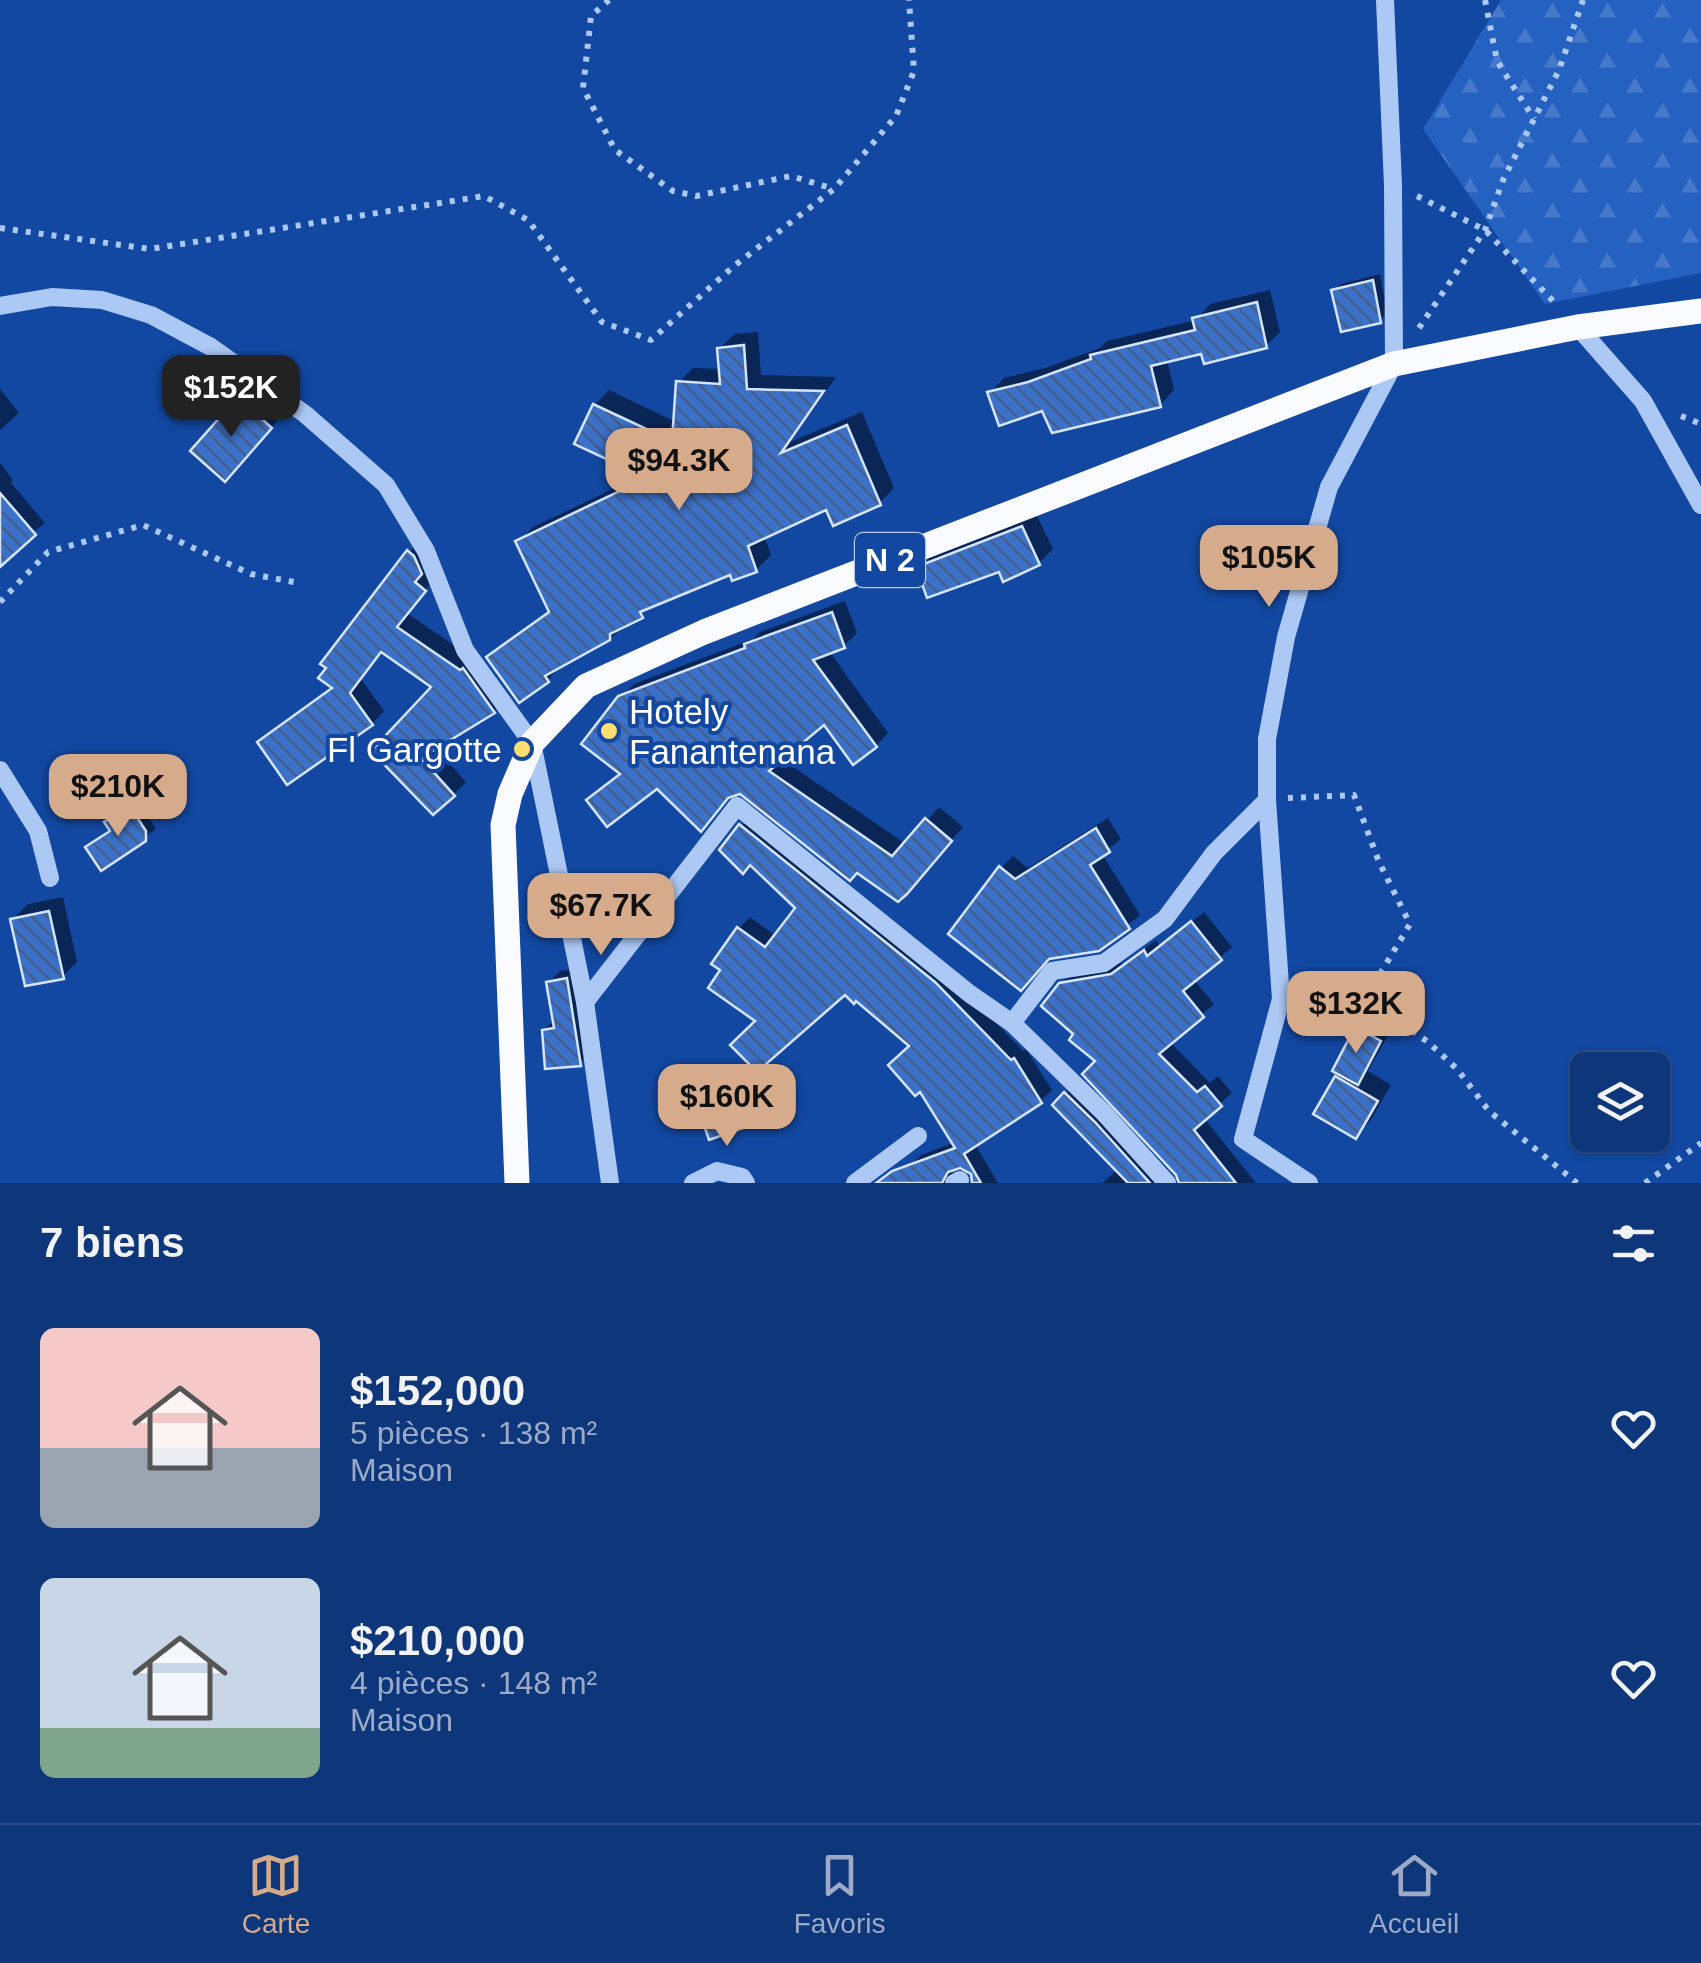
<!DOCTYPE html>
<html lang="fr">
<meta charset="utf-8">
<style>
:root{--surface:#0e367a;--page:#1c4181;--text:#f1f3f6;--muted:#9babc7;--line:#2e508b;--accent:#d6ab8b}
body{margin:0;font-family:Helvetica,sans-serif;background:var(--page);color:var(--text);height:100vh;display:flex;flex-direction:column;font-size:38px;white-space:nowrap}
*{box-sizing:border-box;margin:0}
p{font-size:32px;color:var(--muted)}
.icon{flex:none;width:55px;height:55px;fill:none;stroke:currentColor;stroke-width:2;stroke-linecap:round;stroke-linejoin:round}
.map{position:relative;height:1183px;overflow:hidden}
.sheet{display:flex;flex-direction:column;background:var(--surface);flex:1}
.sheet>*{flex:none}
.fabs{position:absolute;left:1570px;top:1052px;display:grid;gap:20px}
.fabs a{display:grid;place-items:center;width:100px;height:100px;border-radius:15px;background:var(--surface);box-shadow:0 2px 8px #0004,0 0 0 2px var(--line);font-size:50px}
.price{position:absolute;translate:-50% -85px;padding:0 22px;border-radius:20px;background:var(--accent);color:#111;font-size:32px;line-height:65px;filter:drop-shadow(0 2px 5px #0008)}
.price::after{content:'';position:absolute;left:50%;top:60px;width:30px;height:22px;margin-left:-15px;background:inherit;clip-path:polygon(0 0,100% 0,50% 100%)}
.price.current{background:#222;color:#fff}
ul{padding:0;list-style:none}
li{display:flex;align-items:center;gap:30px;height:250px;padding:0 40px}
li span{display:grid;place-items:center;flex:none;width:280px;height:200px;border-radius:15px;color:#555}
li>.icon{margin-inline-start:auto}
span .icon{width:120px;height:120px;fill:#fffc;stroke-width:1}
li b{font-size:42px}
h2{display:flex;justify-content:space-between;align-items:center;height:120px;padding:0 40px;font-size:42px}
.menu{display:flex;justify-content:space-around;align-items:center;height:140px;border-top:2px solid var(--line);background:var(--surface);font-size:28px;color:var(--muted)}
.menu a{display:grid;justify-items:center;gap:5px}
.menu .current{color:var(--accent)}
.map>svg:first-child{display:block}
.forest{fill:url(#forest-firs)}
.shadow{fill:#0007}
.building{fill:url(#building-back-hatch);stroke:#d5e5fe;stroke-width:2.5}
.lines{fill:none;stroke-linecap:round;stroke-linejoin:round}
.path{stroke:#acc8f5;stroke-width:6;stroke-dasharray:5 8;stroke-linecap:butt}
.minor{stroke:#acc8f5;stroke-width:18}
.major{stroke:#fafbff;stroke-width:25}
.poi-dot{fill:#ffde70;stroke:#1248a2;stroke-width:4}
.labels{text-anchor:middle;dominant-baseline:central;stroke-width:8;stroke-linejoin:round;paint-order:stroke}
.shield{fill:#1248a2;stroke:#b8c8e3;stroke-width:2.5}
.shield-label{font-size:32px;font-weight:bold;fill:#fff}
.poi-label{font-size:35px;fill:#fff;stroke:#1248a2;text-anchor:start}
</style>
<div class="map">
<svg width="1701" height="1183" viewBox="0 0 1701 1183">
<defs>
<pattern id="forest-firs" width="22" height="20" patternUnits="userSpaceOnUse" patternTransform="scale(2.5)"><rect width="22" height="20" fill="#2561c0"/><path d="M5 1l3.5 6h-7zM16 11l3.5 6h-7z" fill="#4679c9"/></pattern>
<pattern id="building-back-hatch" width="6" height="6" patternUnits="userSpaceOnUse" patternTransform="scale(2.5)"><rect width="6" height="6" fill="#3b71c8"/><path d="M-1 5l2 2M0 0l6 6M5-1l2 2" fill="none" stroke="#445e8a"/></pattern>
</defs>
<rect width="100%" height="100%" fill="#1248a2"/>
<path class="forest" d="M 1501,0 L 1701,0 L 1701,273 L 1545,304 L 1423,129 Z"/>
<g class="shadow">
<path d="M 1380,274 L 1387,313 L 1380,320 L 1334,291 L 1341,284 Z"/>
<path d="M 1270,290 L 1280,332 L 1266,346 L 1203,351 L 1167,360 L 1174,390 L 1160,405 L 1043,408 L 990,393 L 1004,378 L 1045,368 L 1100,348 L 1107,341 L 1196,320 L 1210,304 Z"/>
<path d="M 758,332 L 761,375 L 836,377 L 790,442 L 862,412 L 894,488 L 879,503 L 828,507 L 764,536 L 771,555 L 756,570 L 731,572 L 654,603 L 613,636 L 562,664 L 548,680 L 519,700 L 489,658 L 504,643 L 551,610 L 518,542 L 533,527 L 644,474 L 595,405 L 609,390 L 676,422 L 678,383 L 693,368 L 721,369 L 720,348 L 735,334 Z"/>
<path d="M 254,384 L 285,412 L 240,463 L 240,399 Z"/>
<path d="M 0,389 L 19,413 L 0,430 Z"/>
<path d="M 0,462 L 13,480 L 11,483 L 45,523 L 0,557 Z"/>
<path d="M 1036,514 L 1053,549 L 1039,563 L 1000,568 L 919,568 L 933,554 Z"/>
<path d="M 422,540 L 436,577 L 407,613 L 474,659 L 506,699 L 494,711 L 435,747 L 466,782 L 453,795 L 375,751 L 434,687 L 382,650 L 361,679 L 384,711 L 372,724 L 260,742 L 333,686 L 409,552 Z"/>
<path d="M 845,601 L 857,633 L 844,646 L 829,651 L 888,733 L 876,746 L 824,721 L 780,758 L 906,844 L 939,807 L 963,827 L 910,886 L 745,793 L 657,785 L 589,800 L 622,772 L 620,698 L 634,684 L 753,639 L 760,632 Z"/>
<path d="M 138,801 L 156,829 L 101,868 L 88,847 L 112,829 L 108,822 L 114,815 Z"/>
<path d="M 752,814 L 946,971 L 1023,1051 L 1026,1049 L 1052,1090 L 1040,1101 L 975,1144 L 998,1183 L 972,1183 L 975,1182 L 969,1168 L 952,1168 L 954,1178 L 961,1183 L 916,1183 L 910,1166 L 921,1155 L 955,1142 L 912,1046 L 856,998 L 845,992 L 759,1021 L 723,970 L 739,928 L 750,917 L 776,936 L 798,907 L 751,863 L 722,850 Z"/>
<path d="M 1108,818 L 1121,839 L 1102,854 L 1140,915 L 1098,949 L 1001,868 L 1013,856 L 1028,868 Z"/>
<path d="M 63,897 L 77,962 L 62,977 L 13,919 L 28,904 Z"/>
<path d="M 1204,912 L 1232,947 L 1194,980 L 1214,1004 L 1170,1042 L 1210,1083 L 1218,1076 L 1232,1093 L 1204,1118 L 1256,1183 L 1181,1183 L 1077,1034 L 1061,984 L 1073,972 L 1125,963 L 1156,940 L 1160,946 Z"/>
<path d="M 579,968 L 592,1051 L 580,1063 L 544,1030 L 555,1020 L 548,983 L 560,971 Z"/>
<path d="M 1372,1013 L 1394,1025 L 1368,1071 L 1391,1085 L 1370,1121 L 1355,1136 L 1317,1113 L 1341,1073 L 1335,1070 L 1357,1028 Z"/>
<path d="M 746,1065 L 762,1109 L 747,1124 L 695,1092 L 710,1077 Z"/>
<path d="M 1077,1082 L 1169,1180 L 1176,1183 L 1102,1183 L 1118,1169 L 1055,1105 Z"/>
</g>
<g class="building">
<path d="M 1373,280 L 1381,323 L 1341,332 L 1331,290 Z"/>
<path d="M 1257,302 L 1267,348 L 1204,364 L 1201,354 L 1151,366 L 1161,407 L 1052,433 L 1042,411 L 999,426 L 987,392 L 1028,382 L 1091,359 L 1090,355 L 1195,330 L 1192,318 Z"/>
<path d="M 744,345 L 747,389 L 824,391 L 781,453 L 847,425 L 881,505 L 833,526 L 826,510 L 748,546 L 757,572 L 732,581 L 730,575 L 640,612 L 643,618 L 610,634 L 610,640 L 545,676 L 549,682 L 519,703 L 486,657 L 549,612 L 515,541 L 647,478 L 574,444 L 593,404 L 672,441 L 676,381 L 720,384 L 717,348 Z"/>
<path d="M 238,397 L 272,428 L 225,482 L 190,451 Z"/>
<path d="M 0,493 L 36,535 L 0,567 Z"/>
<path d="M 1022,526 L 1040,565 L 1003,582 L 999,572 L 927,598 L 916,567 Z"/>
<path d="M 407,550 L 414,556 L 422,574 L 415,582 L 426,591 L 397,627 L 460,670 L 463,668 L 495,713 L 421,758 L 455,796 L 433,815 L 371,751 L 431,687 L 381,652 L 350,693 L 373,725 L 287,785 L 257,742 L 332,688 L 318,678 L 326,668 L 320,664 Z"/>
<path d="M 832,612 L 845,648 L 813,660 L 877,747 L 853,765 L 824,725 L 769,771 L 892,856 L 925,818 L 952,841 L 907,894 L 898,902 L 857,873 L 850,881 L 740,794 L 728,798 L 701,832 L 657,789 L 607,827 L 586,800 L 620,774 L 581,744 L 618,696 L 745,648 L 744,644 Z"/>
<path d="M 130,806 L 146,831 L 146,841 L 101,871 L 85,847 L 110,831 L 104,822 Z"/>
<path d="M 739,824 L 935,982 L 1011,1060 L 1014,1058 L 1042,1103 L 964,1154 L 981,1183 L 972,1183 L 971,1174 L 960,1168 L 948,1172 L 942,1183 L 876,1183 L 892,1171 L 955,1148 L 920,1092 L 915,1096 L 888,1065 L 909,1046 L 856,1001 L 854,1004 L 845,995 L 757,1072 L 730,1045 L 755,1021 L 708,988 L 720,970 L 711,964 L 737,927 L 765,947 L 795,908 L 750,865 L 743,874 L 719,850 Z"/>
<path d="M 1096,828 L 1110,852 L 1090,865 L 1130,929 L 1099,951 L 1049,959 L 1021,991 L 948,934 L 999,866 L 1015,879 Z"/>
<path d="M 49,911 L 64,979 L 25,986 L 10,919 Z"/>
<path d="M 1191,921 L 1222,960 L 1183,991 L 1204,1017 L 1159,1054 L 1197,1092 L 1205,1086 L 1222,1106 L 1194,1130 L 1236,1183 L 1179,1183 L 1176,1175 L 1082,1074 L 1095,1061 L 1069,1040 L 1073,1034 L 1041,1006 L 1059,983 L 1111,974 L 1144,950 L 1147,956 Z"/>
<path d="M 567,978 L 581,1066 L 545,1069 L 542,1030 L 554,1028 L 546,982 Z"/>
<path d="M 1355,1027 L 1381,1041 L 1358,1085 L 1332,1071 Z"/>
<path d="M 1335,1076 L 1378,1101 L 1356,1139 L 1313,1114 Z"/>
<path d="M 731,1078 L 749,1126 L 709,1140 L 692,1091 Z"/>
<path d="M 1064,1092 L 1095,1122 L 1150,1183 L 1128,1183 L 1052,1105 Z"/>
</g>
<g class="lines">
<g class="path">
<path d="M 609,0 L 591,16 L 583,88 L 615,150 L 673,191 L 696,196 L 791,176 L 834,189"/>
<path d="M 1485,0 L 1497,61 L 1534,119"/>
<path d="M 1417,196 L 1485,230 L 1555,303"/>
<path d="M 0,228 L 150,249 L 484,196 L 528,220 L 602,322 L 651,340 L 734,266 L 834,189 L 896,116 L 914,71 L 909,0"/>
<path d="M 1419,328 L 1485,230 L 1503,180 L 1559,70 L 1583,0"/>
<path d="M 1681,416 L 1701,424"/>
<path d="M 0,602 L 48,552 L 143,525 L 251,574 L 299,583"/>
<path d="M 1288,798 L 1354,795 L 1379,862 L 1410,924 L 1377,979 L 1384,1011 L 1428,1042 L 1457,1069 L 1489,1111 L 1577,1183"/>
<path d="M 1645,1183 L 1701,1143"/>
</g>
<g class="minor">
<path d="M 0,306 L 52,297 L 102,300 L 151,315 L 211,347 L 305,414 L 386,485 L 426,551 L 465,650 L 532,743 L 585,1002 L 610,1183"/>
<path d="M 1578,327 L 1643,401 L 1701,505"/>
<path d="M 0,770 L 38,831 L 50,878"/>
<path d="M 585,1002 L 737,806 L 970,994 L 1012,1023 L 1104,1113 L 1167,1183"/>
<path d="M 1012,1023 L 1052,971 L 1104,963 L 1165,919 L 1214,853 L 1267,800"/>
<path d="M 693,1183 L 717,1171 L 742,1177 L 746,1183"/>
<path d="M 855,1183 L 918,1136"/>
<path d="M 954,1183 L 960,1180"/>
<path d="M 1309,1183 L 1243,1139 L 1281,999 L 1267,800 L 1267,739 L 1286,637 L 1329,487 L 1394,364 L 1393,185 L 1385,0"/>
</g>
<path class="major" d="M 517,1183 L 503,825 L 510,794 L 532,743 L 586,686 L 704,632 L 1394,364 L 1578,327 L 1701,311"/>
</g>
<g class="poi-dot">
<circle cx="609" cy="731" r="10"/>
<circle cx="522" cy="749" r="10"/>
</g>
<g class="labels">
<rect class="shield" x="855" y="533" width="70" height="54" rx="8"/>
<g class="shield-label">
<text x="890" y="560">N 2</text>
</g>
<g class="poi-label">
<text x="629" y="711">Hotely<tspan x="629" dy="40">Fanantenana</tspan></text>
<text x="502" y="749" text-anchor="end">Fl Gargotte</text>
</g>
</g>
</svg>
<div class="fabs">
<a><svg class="icon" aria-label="layers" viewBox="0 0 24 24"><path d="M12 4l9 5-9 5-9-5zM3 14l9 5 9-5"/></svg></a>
</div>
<b class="price current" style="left:231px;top:440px">$152K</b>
<b class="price" style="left:679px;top:513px">$94.3K</b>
<b class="price" style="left:1269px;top:610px">$105K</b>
<b class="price" style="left:118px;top:839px">$210K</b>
<b class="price" style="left:601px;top:958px">$67.7K</b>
<b class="price" style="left:1356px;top:1056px">$132K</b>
<b class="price" style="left:727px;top:1149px">$160K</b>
</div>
<section class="sheet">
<h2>7 biens<svg class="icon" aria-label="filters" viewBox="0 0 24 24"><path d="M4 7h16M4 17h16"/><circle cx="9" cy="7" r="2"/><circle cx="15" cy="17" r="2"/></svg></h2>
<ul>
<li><span style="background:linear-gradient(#f6c9c9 60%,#9aa5b1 0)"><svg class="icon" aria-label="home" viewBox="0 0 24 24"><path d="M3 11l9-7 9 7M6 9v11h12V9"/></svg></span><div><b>$152,000</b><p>5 pièces · 138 m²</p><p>Maison</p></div><svg class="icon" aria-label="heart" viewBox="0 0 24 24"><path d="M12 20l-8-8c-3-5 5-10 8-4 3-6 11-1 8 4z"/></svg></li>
<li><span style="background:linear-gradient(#c9d6e8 75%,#7fa58c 0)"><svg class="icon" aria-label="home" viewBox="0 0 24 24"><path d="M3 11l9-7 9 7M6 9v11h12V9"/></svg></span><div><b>$210,000</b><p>4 pièces · 148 m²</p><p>Maison</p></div><svg class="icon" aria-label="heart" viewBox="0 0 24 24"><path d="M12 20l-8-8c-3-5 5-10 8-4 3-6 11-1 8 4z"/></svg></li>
</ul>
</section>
<nav class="menu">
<a class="current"><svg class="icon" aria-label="map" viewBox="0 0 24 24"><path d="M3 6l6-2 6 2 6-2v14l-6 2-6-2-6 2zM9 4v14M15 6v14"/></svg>Carte</a>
<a><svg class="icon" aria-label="saved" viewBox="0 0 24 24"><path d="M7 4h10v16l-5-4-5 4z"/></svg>Favoris</a>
<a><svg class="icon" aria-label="home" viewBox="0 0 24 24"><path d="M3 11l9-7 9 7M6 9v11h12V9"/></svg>Accueil</a>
</nav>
